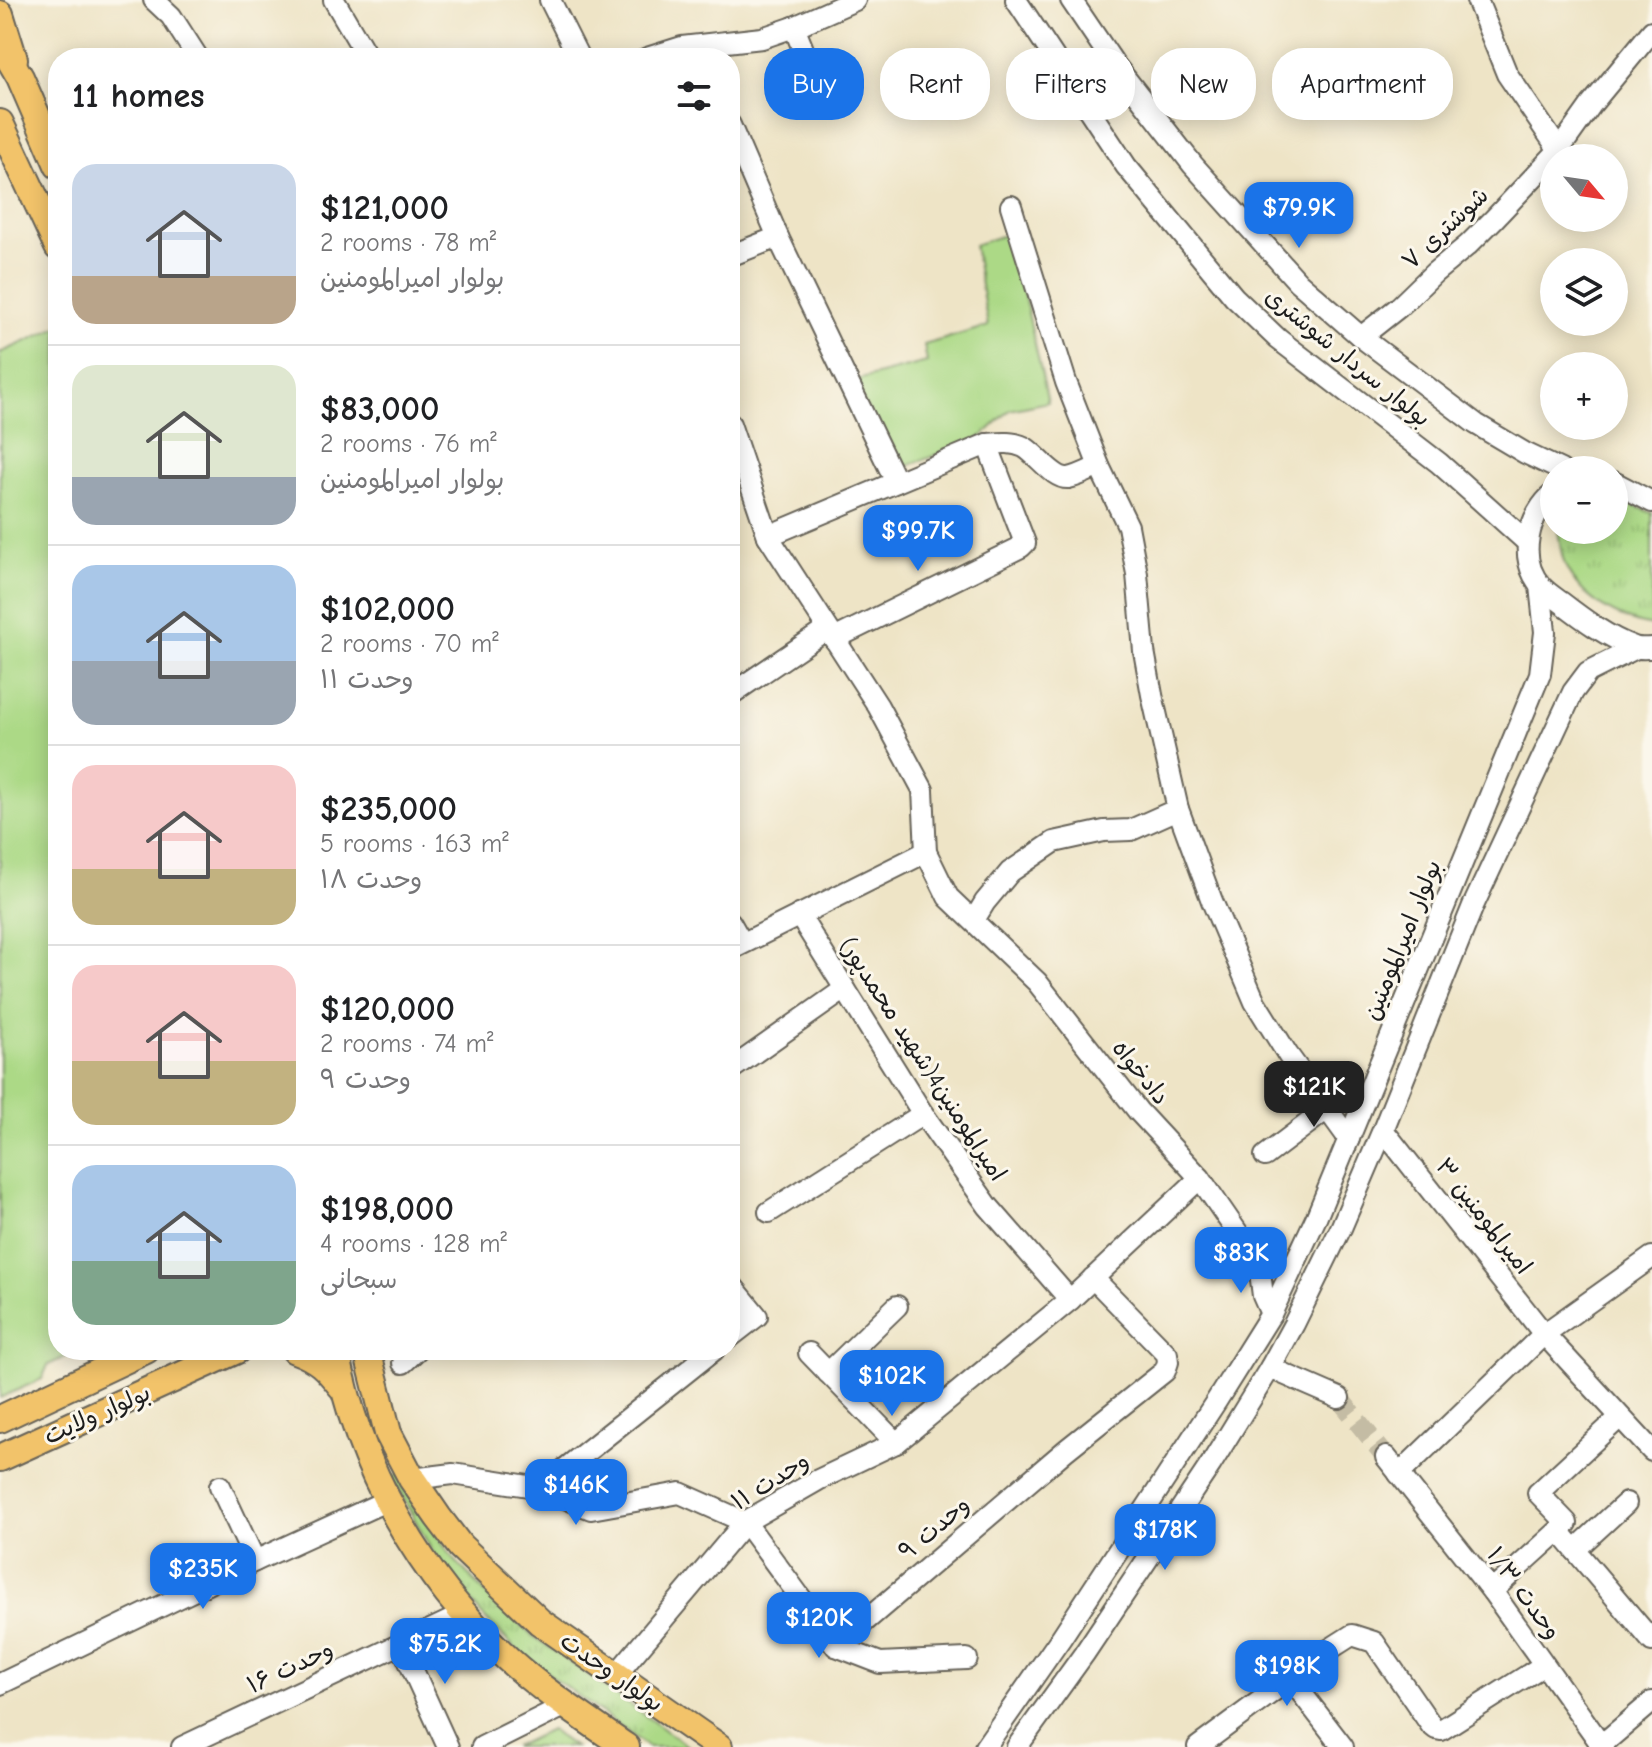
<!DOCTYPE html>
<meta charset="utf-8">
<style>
:root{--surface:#fff;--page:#f6f6f6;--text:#202124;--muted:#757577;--line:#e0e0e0;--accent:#1a73e8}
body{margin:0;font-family:"Comic Neue","Playpen Sans Arabic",sans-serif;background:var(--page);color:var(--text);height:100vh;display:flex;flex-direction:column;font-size:30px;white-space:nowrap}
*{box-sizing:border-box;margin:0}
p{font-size:26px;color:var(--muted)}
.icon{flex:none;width:44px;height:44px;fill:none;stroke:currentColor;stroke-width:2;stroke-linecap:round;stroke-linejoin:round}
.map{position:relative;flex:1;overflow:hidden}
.drawer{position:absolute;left:48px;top:48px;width:692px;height:1312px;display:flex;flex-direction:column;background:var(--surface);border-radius:32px;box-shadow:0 4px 20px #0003}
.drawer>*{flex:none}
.banner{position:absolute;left:764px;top:48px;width:760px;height:72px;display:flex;gap:16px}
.needle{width:52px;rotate:119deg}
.buttons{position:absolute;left:1540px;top:144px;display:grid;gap:16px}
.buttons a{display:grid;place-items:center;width:88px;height:88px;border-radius:50%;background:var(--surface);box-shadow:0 4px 20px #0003;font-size:40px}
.price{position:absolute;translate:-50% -68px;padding:0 18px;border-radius:16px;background:var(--accent);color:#fff;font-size:26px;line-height:52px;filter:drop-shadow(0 2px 4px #0008)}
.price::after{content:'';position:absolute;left:50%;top:48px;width:24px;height:18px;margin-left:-12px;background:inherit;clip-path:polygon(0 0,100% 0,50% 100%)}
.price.current{background:#222;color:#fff}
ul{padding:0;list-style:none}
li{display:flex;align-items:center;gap:24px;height:200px;padding:0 24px}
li+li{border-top:2px solid var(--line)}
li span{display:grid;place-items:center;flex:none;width:224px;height:160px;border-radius:24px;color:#555}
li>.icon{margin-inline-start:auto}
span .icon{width:96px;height:96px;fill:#fffc;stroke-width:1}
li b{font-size:34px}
h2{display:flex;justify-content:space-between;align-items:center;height:96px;padding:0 24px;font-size:34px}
.pill{padding:0 28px;border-radius:32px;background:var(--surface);box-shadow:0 4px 20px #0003;font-size:28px;line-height:72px}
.pill.current{background:var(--accent);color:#fff}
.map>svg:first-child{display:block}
.grass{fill:url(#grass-tufts);stroke:#647a51;stroke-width:2}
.park{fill:#acd986;stroke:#647a51;stroke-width:2}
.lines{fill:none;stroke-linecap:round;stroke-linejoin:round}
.minor-tunnel{stroke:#c4bca4;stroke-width:20;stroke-dasharray:20 10;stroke-linecap:butt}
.minor-casing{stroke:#666258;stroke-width:24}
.major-casing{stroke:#666258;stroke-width:30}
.minor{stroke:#fff;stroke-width:20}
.major{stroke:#f2c36a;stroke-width:26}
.labels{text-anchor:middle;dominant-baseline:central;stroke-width:6;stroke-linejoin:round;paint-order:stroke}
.street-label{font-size:24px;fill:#1c1c1c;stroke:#fbf7ec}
</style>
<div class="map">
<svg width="1652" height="1747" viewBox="0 0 1652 1747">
<defs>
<pattern id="grass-tufts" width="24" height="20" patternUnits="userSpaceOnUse" patternTransform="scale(2)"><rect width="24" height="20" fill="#acd986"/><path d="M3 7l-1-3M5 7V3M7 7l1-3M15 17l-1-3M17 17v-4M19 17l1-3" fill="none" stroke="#93ba73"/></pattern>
</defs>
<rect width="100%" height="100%" fill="#fbf7ec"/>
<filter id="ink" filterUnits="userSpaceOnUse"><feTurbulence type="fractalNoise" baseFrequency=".0125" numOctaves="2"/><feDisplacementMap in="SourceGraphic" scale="16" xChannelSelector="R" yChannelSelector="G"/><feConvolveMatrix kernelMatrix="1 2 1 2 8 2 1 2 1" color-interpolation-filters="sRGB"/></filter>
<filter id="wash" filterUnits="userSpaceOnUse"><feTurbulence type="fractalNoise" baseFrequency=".006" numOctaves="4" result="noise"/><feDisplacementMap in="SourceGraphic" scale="32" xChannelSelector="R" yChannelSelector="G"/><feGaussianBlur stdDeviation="1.8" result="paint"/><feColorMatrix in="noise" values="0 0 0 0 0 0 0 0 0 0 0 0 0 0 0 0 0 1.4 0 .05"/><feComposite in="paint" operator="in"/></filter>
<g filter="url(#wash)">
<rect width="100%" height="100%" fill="#eee4c6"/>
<g class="grass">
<path d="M 1614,498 L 1652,513 L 1652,626 C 1618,620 1582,600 1566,567 C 1561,557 1560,542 1558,530 L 1614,530 Z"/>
<path d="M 398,1475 L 449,1554 L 493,1601 L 533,1636 L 689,1747 L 648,1747 L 519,1652 L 482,1615 L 438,1562 L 391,1476 Z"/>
</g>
<g class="park">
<path d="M 1010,233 L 1048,402 L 1010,410 L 980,438 L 897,470 L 853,381 L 927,362 L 924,345 L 988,326 L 974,245 Z"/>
<path d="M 58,327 L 58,1350 L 81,1350 L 48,1365 L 42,1379 L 0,1398 L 0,353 Z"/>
<path d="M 550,1730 L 574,1747 L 514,1747 Z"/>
</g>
</g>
<g filter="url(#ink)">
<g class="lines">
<path class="minor-tunnel" d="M 1339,1398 L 1386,1457"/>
<defs>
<g id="minor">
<path d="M 154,0 L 171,16 L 198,58"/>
<path d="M 334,0 L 368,58"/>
<path d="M 550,0 L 579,58"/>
<path d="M 1016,0 L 1126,166 L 1234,297 L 1278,339 L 1439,463 L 1527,542"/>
<path d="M 1071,0 L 1115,65 L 1193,165 L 1298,282 L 1361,337 L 1476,424 L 1525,453 L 1561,470"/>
<path d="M 1477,0 L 1507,74 L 1559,150"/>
<path d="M 794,27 L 825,104"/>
<path d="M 647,58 L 682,47 L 762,38 L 794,27 L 855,0"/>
<path d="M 730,125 L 778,237 L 896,482"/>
<path d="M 1011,206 L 1066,382 L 1099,466 L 1128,526 L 1137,574 L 1144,651 L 1152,695 L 1178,809 L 1212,901 L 1255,1002 L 1288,1055 L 1349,1139"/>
<path d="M 732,255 L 778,237"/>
<path d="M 1361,337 L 1399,307 L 1434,273 L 1468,245 L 1494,219 L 1559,150 L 1591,105 L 1652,31"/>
<path d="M 730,424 L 768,536 L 878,706 L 923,790 L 926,852 L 948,897 L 1037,982 L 1138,1111 L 1200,1178 L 1259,1264 L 1263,1296 L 1271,1314"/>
<path d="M 1614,482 L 1652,502"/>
<path d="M 1554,493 C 1528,514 1517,559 1541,586 C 1546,592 1554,597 1561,602 C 1583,619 1607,637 1634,647 C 1639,649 1646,648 1652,648"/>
<path d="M 768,536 L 987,444 C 999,443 1012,441 1024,447 C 1038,455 1054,480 1069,478 C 1079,476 1090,470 1099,466"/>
<path d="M 834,639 L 1021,547 L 1025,543 L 987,444"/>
<path d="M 730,695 L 827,629"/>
<path d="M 799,915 L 923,1114 L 988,1206 L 1070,1300"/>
<path d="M 974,920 L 985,902 L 1010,872 L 1054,842 L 1104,831 L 1131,830 L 1178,809"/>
<path d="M 730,922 L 742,943"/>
<path d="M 730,950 L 926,852"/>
<path d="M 730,1070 L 845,989"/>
<path d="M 1383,1130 L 1544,1334 L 1652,1451"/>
<path d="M 1265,1156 L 1327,1109"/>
<path d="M 769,1212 L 923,1114"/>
<path d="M 730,1283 L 757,1316 L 730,1337"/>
<path d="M 809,1353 L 896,1443"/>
<path d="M 403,1363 L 417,1350"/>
<path d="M 1270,1368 L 1339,1398"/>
<path d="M 828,1373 L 897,1306"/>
<path d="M 1386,1457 L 1492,1591 L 1603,1747"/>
<path d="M 1399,1474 L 1544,1334 L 1652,1257"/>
<path d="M 412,1479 L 453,1474 L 541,1488 L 591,1509 L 680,1493 L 745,1522 L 836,1646 L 880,1663 L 967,1659"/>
<path d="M 220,1486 L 255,1561"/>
<path d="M 541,1488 L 714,1350"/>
<path d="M 1559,1531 L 1652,1641"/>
<path d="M 1575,1550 L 1626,1503"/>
<path d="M 1492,1591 L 1567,1523 L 1538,1493 L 1620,1417"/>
<path d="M 401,1644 L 448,1747"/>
<path d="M 836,1646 L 1066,1450 L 1165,1371 L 1168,1362 L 1167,1354 L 1093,1278"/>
<path d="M 616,1675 L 745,1522 L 818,1480 L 896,1443 L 1070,1300 L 1200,1178"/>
<path d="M 1290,1678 L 1343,1747"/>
<path d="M 0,1684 L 255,1561 L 388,1500"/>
<path d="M 182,1747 L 464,1614"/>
<path d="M 482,1747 L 566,1705"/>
<path d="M 985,1747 L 1061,1638 L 1217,1400 L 1271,1314 L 1317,1216 L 1540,674 L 1545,632 L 1540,586"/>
<path d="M 1017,1747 L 1084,1654 L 1211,1464 L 1270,1368 L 1294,1324 L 1341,1228 L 1383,1130 L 1473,906 L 1573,692 L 1588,672 L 1636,648"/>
<path d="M 1198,1747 L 1330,1649 L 1352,1635 L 1374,1642 L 1431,1725 L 1436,1729 L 1441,1730 L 1544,1665"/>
<path d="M 1599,1747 L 1652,1702"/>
</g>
<g id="major">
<path d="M 0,14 L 14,59"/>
<path d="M 0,43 L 20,77 L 58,165"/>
<path d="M 0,123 L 58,247"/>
<path d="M 295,1350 C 319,1359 326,1367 341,1386"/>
<path d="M 336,1350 C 357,1467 421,1579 508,1659 C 544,1692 586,1719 626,1747"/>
<path d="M 367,1350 L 388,1433 L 412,1479 L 438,1517 L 460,1546 L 540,1622 L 719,1747"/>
<path d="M 0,1419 L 146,1350"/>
<path d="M 0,1458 L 237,1350"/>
</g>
</defs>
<use href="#minor" class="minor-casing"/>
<use href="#major" class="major-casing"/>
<use href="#minor" class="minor"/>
<use href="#major" class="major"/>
</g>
</g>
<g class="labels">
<g class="street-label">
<text transform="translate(1445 228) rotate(-43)">شوشتری ۷</text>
<text transform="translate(1348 357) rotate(39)">بولوار سردار شوشتری</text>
<text transform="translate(1402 940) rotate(-68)">بولوار امیرالمومنین</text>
<text transform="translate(923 1059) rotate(57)">امیرالمومنین4(شهید محمدپور)</text>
<text transform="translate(1141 1072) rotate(51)">دادخواه</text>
<text transform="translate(1484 1216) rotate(52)">امیرالمومنین ۳</text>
<text transform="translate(97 1414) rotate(-24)">بولوار ولایت</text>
<text transform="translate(770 1481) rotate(-32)">وحدت ۱۱</text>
<text transform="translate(934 1528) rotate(-40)">وحدت ۹</text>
<text transform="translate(1524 1593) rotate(54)">وحدت ۱/۳</text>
<text transform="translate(290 1667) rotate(-25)">وحدت ۱۶</text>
<text transform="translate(612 1672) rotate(35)">بولوار وحدت</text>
</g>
</g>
</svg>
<div class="buttons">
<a><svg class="needle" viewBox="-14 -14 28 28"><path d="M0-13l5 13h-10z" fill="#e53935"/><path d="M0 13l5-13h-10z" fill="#757577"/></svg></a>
<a><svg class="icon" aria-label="layers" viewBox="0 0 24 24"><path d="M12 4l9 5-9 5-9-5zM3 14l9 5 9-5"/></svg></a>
<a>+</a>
<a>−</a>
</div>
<b class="price" style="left:1299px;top:250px">$79.9K</b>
<b class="price" style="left:918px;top:573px">$99.7K</b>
<b class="price current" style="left:1314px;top:1129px">$121K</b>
<b class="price" style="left:1241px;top:1295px">$83K</b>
<b class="price" style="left:892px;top:1418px">$102K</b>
<b class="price" style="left:576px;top:1527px">$146K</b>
<b class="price" style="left:1165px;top:1572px">$178K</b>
<b class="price" style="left:203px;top:1611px">$235K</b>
<b class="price" style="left:819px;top:1660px">$120K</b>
<b class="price" style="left:445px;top:1686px">$75.2K</b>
<b class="price" style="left:1287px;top:1708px">$198K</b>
<div class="banner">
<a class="pill current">Buy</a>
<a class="pill">Rent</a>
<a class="pill">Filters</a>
<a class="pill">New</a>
<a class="pill">Apartment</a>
</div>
<section class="drawer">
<h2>11 homes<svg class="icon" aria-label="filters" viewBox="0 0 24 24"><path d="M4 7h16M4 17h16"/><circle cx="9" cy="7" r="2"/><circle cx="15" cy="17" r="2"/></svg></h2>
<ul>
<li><span style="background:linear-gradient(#c9d6e8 70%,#b9a48a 0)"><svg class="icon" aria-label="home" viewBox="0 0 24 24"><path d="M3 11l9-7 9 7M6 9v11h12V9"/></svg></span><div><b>$121,000</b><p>2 rooms · 78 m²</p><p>بولوار امیرالمومنین</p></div></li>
<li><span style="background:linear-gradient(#dfe7d0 70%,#9aa5b1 0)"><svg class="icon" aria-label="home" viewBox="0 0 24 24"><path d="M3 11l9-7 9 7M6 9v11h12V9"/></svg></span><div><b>$83,000</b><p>2 rooms · 76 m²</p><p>بولوار امیرالمومنین</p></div></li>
<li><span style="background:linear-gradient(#a9c7e8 60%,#9aa5b1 0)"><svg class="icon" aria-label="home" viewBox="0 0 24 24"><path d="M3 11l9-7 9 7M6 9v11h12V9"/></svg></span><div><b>$102,000</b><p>2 rooms · 70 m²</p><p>وحدت ۱۱</p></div></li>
<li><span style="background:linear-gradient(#f6c9c9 65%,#c2b280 0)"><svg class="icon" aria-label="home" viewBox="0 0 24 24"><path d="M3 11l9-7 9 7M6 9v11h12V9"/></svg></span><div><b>$235,000</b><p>5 rooms · 163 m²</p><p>وحدت ۱۸</p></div></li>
<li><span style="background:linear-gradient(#f6c9c9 60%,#c2b280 0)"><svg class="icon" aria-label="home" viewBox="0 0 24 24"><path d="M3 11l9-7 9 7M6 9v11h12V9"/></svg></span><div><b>$120,000</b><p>2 rooms · 74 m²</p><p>وحدت ۹</p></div></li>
<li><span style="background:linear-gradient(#a9c7e8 60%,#7fa58c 0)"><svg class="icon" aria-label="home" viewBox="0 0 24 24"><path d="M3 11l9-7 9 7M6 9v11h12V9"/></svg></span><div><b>$198,000</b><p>4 rooms · 128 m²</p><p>سبحانی</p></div></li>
</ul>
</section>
</div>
